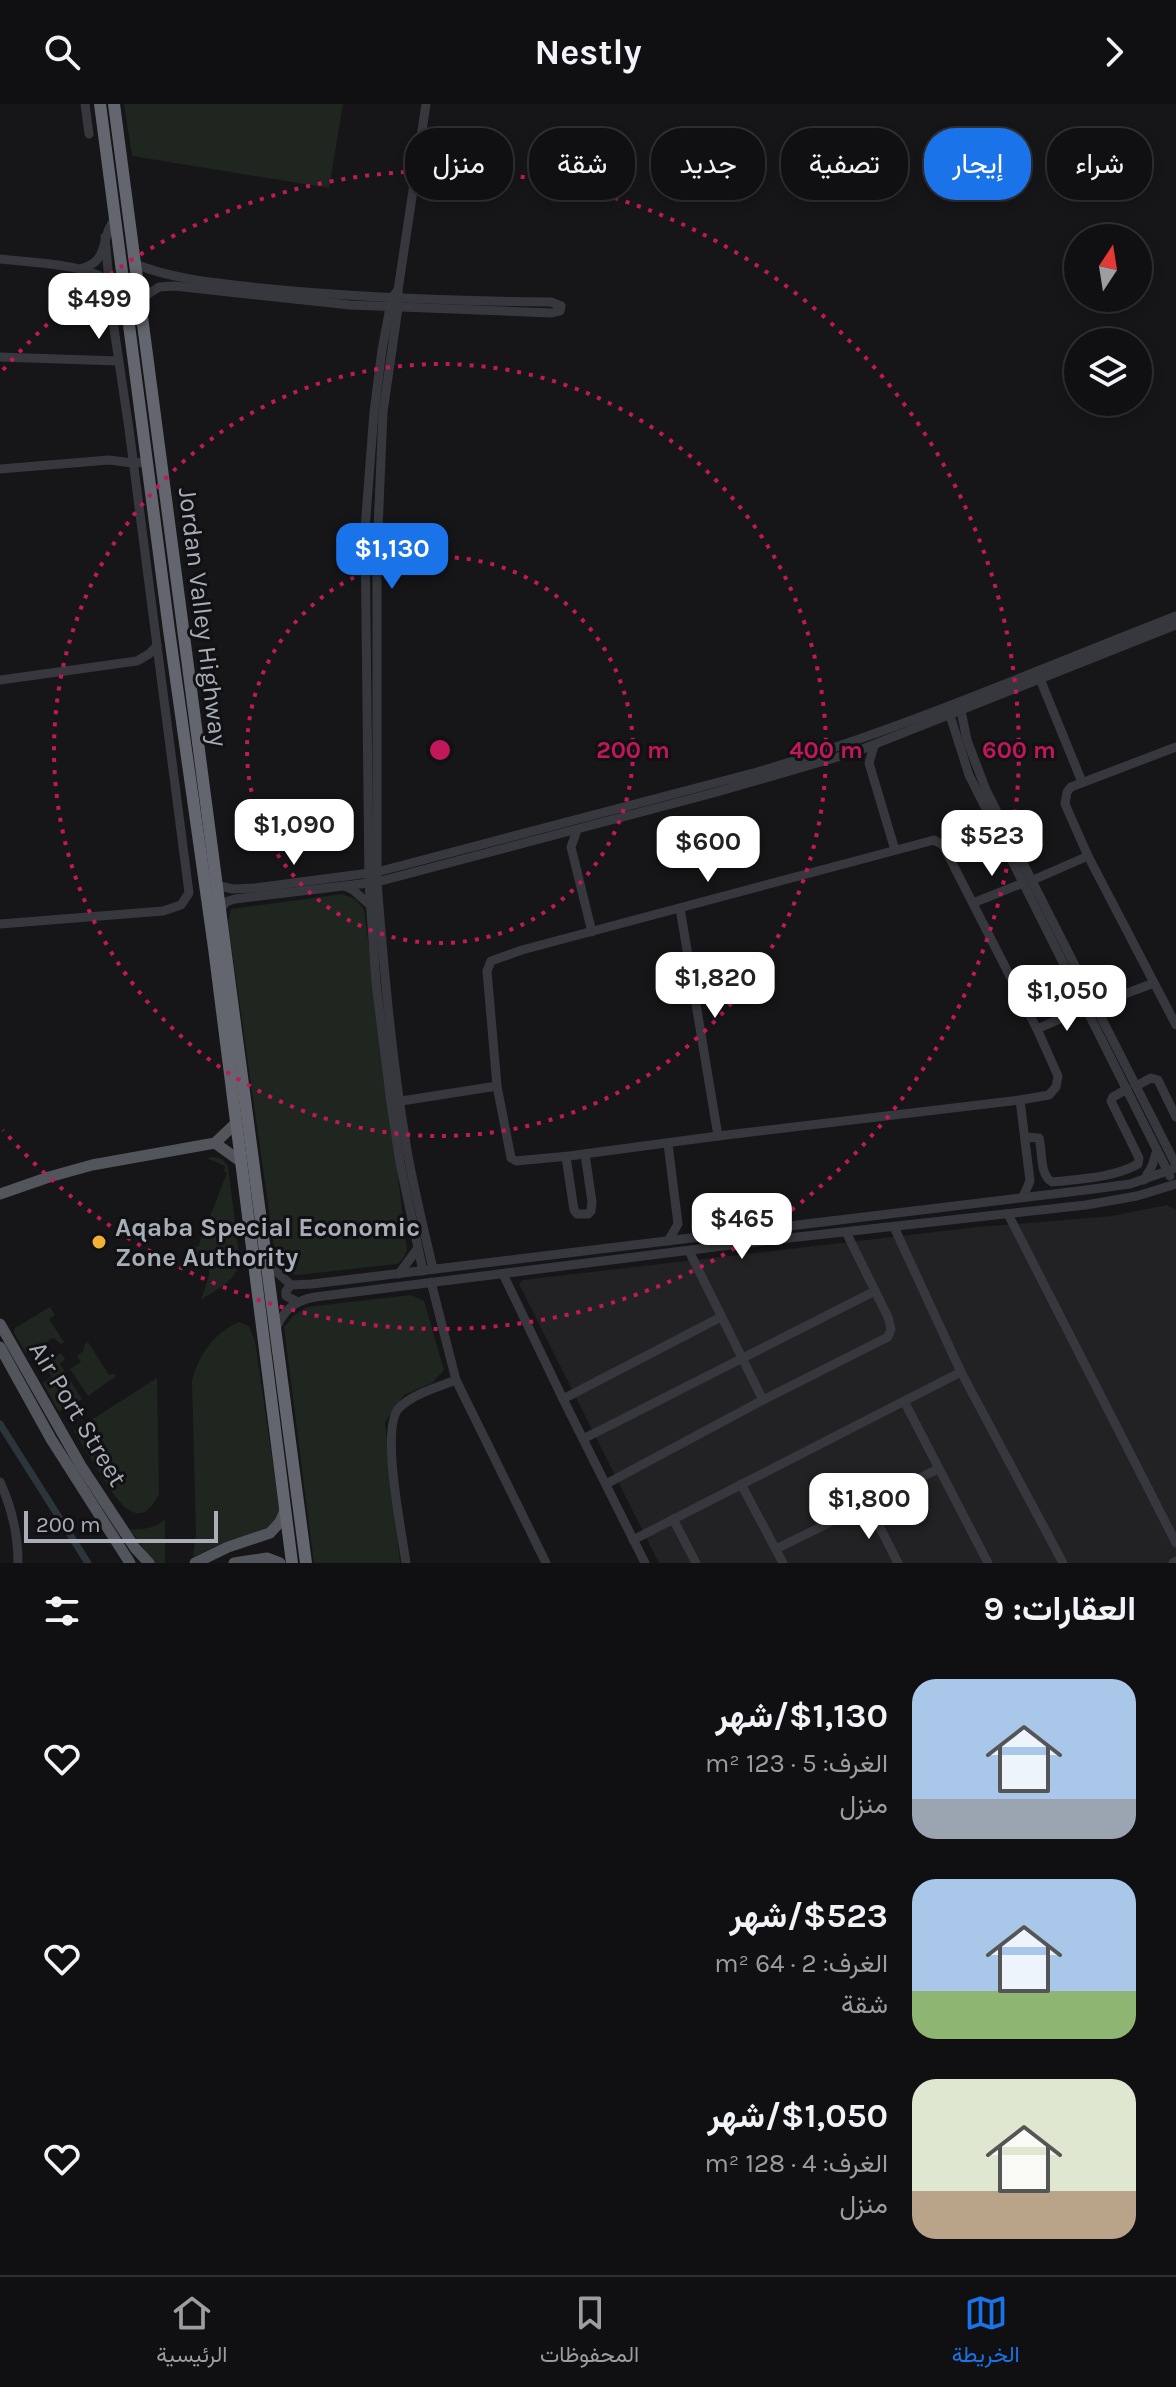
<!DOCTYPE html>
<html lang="ar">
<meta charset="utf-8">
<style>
:root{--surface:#101012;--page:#1e1e20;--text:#f1f3f6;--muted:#9c9d9f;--line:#303032;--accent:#1a73e8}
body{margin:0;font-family:Karla,Vazirmatn,sans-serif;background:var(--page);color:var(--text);direction:rtl;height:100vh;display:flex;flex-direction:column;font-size:30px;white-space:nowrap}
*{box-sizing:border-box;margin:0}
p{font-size:26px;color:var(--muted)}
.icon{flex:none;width:44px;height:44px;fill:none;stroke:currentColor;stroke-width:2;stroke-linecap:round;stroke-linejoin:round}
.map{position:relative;height:1459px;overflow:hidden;direction:ltr}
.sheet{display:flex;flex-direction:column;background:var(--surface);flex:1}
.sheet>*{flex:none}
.hud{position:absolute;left:24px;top:24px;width:1128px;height:72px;direction:rtl;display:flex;gap:16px}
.needle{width:52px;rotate:12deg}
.fabs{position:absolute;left:1064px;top:120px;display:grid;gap:16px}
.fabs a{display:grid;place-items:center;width:88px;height:88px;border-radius:50%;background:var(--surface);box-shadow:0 4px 12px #0003,0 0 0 2px var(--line);font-size:40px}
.scale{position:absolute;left:24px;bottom:20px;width:194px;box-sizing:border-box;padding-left:8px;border:4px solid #a8adb8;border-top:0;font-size:22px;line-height:28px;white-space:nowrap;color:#a8adb8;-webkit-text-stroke:6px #111113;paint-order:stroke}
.price{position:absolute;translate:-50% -68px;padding:0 18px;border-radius:16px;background:#fff;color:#222;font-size:26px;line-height:52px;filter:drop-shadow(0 2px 4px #0008)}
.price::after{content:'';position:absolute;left:50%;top:48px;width:24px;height:18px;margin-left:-12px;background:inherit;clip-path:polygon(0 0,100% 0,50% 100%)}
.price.on{background:var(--accent);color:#fff}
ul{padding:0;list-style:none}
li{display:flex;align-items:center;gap:24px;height:200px;padding:0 40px}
li span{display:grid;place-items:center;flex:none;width:224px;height:160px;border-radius:24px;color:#555}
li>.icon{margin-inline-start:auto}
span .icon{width:96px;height:96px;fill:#fffc;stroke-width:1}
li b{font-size:34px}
h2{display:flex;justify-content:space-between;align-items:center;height:96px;padding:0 40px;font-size:34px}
.tag{padding:0 28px;border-radius:32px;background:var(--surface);box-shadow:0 4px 12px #0003,0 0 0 2px var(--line);font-size:28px;line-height:72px}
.tag.on{background:var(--accent);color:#fff}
header{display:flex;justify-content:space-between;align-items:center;height:104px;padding:0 40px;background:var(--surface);font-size:36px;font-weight:700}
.dock{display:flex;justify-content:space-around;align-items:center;height:112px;border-top:2px solid var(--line);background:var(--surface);font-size:22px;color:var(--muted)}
.dock a{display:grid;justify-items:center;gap:4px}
.dock .on{color:var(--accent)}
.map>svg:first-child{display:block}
.built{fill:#222225}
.green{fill:#1e261f}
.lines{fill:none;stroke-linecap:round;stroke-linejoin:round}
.canal{stroke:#2c353c;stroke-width:7}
.minor{stroke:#37383d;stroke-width:9}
.major{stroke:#53555c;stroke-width:11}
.highway{stroke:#63666e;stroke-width:12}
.ring{fill:none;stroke:#c2185b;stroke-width:4;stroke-dasharray:4 8}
.poi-dot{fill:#f2b134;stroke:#111113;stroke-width:3}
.labels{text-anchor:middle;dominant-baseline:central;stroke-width:6;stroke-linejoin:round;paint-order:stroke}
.street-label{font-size:26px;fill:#a8adb8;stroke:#111113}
.poi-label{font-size:26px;font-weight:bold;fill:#a8adb8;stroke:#111113;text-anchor:start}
.centre{fill:#c2185b;stroke:#111113;stroke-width:4}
.ring-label{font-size:24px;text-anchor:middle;font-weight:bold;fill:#c2185b;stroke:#111113;stroke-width:6;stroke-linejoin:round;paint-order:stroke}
</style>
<header><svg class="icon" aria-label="forward" viewBox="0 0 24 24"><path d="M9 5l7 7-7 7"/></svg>Nestly<svg class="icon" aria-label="search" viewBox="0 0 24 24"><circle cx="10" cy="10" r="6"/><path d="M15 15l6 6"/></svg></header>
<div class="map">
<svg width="1176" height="1459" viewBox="0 0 1176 1459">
<rect width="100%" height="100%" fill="#161618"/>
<path class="built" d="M 1167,1101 L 1176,1106 L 1176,1459 L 659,1459 L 519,1180 L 523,1176 L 978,1123 L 1112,1112 Z"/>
<g class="green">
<path d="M 124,0 L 343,0 L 329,84 L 132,52 Z"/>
<path d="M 342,790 L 355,795 L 364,805 L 407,1145 L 403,1155 L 397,1160 L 297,1171 L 285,1168 L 276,1156 L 228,818 L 231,805 Z"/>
<path d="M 213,1053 L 222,1055 L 228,1062 L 240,1158 C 235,1178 217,1185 201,1196 L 209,1172 L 209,1158 L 198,1159 L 193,1141 L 198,1143 L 227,1069 L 224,1067 L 225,1062 L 207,1054 Z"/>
<path d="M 411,1191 L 424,1197 L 444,1266 L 432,1279 L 404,1291 L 385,1318 L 400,1459 L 314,1459 L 284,1223 L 293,1212 L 307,1203 Z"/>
<path d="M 50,1203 L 55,1211 L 49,1215 L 64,1238 L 61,1240 L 54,1234 L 50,1235 L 39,1249 L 37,1249 L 34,1245 L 26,1249 L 14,1229 L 15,1224 Z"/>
<path d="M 239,1218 L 249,1222 L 255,1237 L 280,1410 L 266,1425 L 227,1437 L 193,1453 L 196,1428 L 192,1277 C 199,1250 213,1230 239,1218 Z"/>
<path d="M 88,1238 L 109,1271 L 114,1270 L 116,1272 L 88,1292 L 70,1265 L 81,1258 L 77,1252 L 83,1247 L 85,1240 Z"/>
<path d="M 61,1249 L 65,1255 L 60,1260 L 82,1295 L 61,1307 L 58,1306 L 43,1279 L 52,1273 L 44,1260 Z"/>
<path d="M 157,1274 L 159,1390 C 137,1436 112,1388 98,1366 C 90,1353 82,1340 74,1327 Z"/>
<path d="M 165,1416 L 165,1459 L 153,1459 L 130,1425 C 144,1426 154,1424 165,1416 Z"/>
</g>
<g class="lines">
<path class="canal" d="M 0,1320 L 88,1459"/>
<g class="minor">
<path d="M 85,0 L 89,30"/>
<path d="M 0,155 C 25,158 92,160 108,178"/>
<path d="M 135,160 C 175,176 219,179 261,184 C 358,194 454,197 551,198 L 561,202"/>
<path d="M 83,164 C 111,156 99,132 116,114"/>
<path d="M 398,186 L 392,194 L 390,203 L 382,246 L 374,308 L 365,425 L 369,779 L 376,879 L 391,999 L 400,1059 L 423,1167"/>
<path d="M 139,196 L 159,183 L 174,182 L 350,201 L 552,209 L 560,207 L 561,202"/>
<path d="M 0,253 L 118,257"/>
<path d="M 0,365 L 109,356 L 132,359 L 147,358"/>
<path d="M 1040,575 L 1082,678"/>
<path d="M 0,576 L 137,557 L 149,550 L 157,542"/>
<path d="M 960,602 L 967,636 L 986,686 L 1176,1061"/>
<path d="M 948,605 L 969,671 L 1170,1072"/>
<path d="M 874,642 L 869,659 L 895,746"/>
<path d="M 1176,643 L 1071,683 L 1067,688 L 1065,700 L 1088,752 L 1176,921"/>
<path d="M 577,726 L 571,743 L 592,828"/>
<path d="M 934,736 L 943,741 L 1037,925 L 1058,972 L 1056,983 L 1049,991 L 1020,996 L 718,1032 L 569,1052 L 516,1057 L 511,1054 L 497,982 L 487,867 L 491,857 L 522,846 Z"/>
<path d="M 1033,776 L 1088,752"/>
<path d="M 216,781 L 233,785 L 255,784 L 377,768 L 757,668 C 900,626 1037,566 1176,512"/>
<path d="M 344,782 L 353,786 L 370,801"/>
<path d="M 973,799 L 1023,779"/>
<path d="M 680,804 L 718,1032"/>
<path d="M 220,806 L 226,798 L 235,795 L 377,778 L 377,449 L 383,308 L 398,204 L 398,186 L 426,0"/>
<path d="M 0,820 L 163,807 L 181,801 L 189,789 L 129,325 L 112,211 L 105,133"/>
<path d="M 1095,901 L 1154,879"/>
<path d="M 1037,925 L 1085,904"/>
<path d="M 1136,982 L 1151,974 L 1158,976 L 1176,1013"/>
<path d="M 1020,996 L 1030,1077 L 1023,1093"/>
<path d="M 395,998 L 497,982"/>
<path d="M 1025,1033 L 1039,1034 C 1043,1048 1039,1070 1052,1078 C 1080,1075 1113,1074 1138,1060 L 1139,1054 L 1111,997 L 1113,993 L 1127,985"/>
<path d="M 668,1040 L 678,1120 L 668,1137"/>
<path d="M 566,1053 L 574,1106 L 577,1110 L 588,1110 L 591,1107 L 592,1098 L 585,1050"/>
<path d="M 1144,1076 L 1152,1062 L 1157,1046"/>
<path d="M 1008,1110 L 1176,1439"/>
<path d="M 894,1123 L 961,1268 L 1063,1459"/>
<path d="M 689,1147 L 763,1296"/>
<path d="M 267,1159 L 291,1181 L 312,1180 L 1086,1086 L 1130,1080 L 1176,1064"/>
<path d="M 433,1165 C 424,1126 414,1086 407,1046 C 392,957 384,867 377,778 L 717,688 L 855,648 L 1176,521"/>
<path d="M 399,1170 L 418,1144"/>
<path d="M 503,1170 L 563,1295 L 645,1459"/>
<path d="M 431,1178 L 456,1276 L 546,1459"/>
<path d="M 291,1181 L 286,1187 L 286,1192 L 296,1197"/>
<path d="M 276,1224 C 285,1205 294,1197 315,1193 L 771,1136 L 1086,1101 L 1137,1092 L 1176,1080"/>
<path d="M 563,1295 L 721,1213"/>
<path d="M 904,1297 L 988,1459"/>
<path d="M 583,1335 L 875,1187"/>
<path d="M 0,1378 C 12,1404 18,1431 18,1459"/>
<path d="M 606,1380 L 763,1296 L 888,1233 L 891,1225 L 888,1213 L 846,1128"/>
<path d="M 741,1380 L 783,1459"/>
<path d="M 868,1400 L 898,1459"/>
<path d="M 673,1415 L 696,1459"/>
<path d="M 633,1436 L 961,1268"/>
<path d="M 776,1445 L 938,1365"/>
<path d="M 406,1459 C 402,1429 380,1324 399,1304 C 413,1290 438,1283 456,1276"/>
<path d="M 1173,1459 L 1176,1457"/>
</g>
<g class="major">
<path d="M 215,1039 L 240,1057"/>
<path d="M 0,1090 L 49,1073 L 92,1061 L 215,1039 L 236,1019"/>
<path d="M 0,1220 L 81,1362 L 135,1444 L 149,1459"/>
<path d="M 0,1243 L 51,1335 L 130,1459"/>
<path d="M 195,1459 L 228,1443 L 270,1429 L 280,1418 L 285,1407"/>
<path d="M 234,1459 L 267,1454 L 280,1459"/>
</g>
<g class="highway">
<path d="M 100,0 L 169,526 L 214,844 L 292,1459"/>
<path d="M 114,0 L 306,1459"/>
</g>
</g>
<g class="ring">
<circle cx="440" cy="646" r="193"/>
<circle cx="440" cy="646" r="386"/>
<path d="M3 266A579 579 0 1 1 3 1026"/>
</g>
<circle class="poi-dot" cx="99" cy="1138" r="8"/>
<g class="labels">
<g class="street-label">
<text transform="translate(203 513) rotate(83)">Jordan Valley Highway</text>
<text transform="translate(78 1310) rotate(59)">Air Port Street</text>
</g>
<g class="poi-label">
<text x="115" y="1123">Aqaba Special Economic<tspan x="115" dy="30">Zone Authority</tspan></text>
</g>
</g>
<circle cx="440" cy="646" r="12" class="centre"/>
<g class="ring-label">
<text x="633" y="654">200 m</text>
<text x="826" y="654">400 m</text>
<text x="1019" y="654">600 m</text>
</g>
</svg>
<div class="fabs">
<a><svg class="needle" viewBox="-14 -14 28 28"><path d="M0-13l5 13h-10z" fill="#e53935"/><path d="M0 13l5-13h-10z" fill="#9c9d9f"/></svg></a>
<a><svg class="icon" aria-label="layers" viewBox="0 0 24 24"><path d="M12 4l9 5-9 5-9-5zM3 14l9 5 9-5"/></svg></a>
</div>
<div class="scale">200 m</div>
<b class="price" style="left:99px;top:237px">$499</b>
<b class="price on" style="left:392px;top:487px">$1,130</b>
<b class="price" style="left:294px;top:763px">$1,090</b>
<b class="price" style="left:992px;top:774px">$523</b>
<b class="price" style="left:708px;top:780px">$600</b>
<b class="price" style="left:715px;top:916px">$1,820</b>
<b class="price" style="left:1067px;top:929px">$1,050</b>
<b class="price" style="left:742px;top:1157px">$465</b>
<b class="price" style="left:869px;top:1437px">$1,800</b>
<div class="hud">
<a class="tag">شراء</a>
<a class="tag on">إيجار</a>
<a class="tag">تصفية</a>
<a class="tag">جديد</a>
<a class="tag">شقة</a>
<a class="tag">منزل</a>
</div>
</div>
<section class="sheet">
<h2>العقارات: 9<svg class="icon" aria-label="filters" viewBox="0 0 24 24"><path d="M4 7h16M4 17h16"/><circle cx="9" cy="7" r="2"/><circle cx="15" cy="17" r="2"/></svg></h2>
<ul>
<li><span style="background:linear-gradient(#a9c7e8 75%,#9aa5b1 0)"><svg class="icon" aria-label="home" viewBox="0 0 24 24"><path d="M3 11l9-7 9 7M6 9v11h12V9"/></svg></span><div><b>$1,130/شهر</b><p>الغرف: 5 · 123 m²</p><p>منزل</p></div><svg class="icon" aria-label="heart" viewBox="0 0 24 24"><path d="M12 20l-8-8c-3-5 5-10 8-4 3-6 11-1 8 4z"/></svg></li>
<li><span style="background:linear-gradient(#a9c7e8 70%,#8fb573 0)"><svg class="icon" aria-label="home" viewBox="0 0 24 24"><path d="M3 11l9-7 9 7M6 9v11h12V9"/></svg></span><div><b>$523/شهر</b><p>الغرف: 2 · 64 m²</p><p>شقة</p></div><svg class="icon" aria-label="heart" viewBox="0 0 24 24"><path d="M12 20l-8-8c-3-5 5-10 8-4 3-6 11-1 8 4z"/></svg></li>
<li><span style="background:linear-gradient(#dfe7d0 70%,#b9a48a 0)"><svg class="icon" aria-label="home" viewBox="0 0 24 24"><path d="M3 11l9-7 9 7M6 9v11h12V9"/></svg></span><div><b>$1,050/شهر</b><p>الغرف: 4 · 128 m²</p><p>منزل</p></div><svg class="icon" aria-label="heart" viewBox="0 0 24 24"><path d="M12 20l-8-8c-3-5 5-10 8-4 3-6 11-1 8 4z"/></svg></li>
</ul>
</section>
<nav class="dock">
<a class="on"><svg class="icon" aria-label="map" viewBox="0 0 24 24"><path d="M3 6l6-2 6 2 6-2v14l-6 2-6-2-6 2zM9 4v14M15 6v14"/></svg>الخريطة</a>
<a><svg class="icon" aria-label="saved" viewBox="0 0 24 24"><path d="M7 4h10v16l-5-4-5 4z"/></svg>المحفوظات</a>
<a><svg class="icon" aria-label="home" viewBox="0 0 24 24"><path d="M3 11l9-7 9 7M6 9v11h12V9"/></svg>الرئيسية</a>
</nav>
